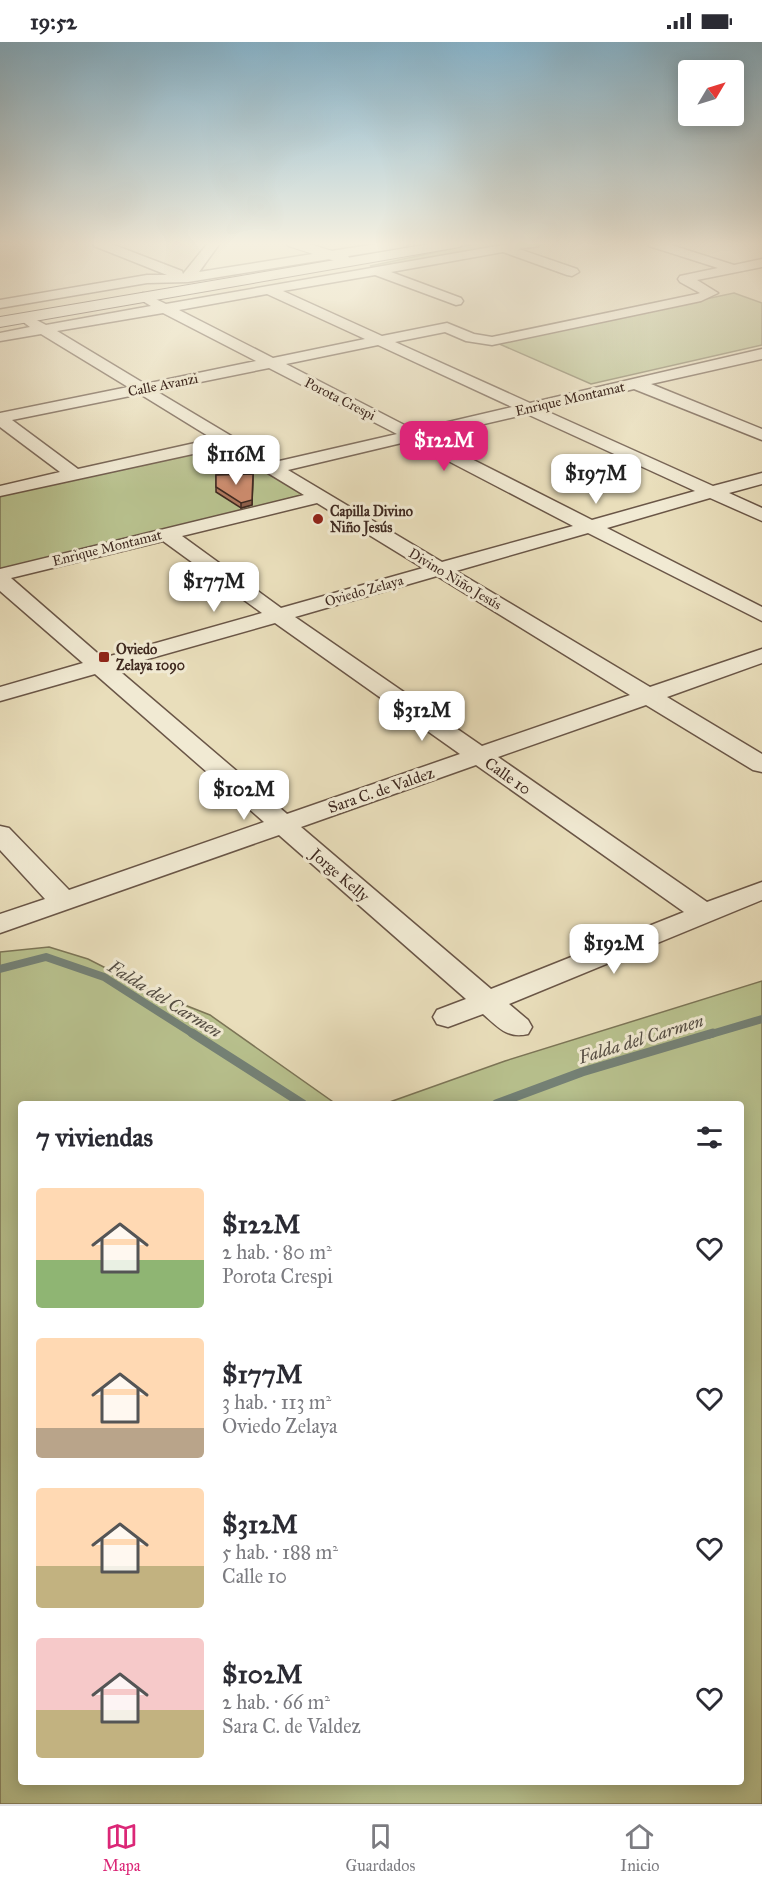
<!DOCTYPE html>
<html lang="es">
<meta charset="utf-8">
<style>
:root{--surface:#fff;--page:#f2f2f3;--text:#2b2b33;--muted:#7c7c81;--line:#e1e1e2;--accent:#db2777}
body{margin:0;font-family:"IM FELL Great Primer",serif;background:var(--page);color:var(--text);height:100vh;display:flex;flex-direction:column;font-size:22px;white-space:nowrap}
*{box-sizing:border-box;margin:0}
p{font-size:20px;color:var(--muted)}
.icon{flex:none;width:33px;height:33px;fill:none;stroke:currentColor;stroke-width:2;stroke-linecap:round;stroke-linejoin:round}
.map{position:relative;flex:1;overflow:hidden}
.panel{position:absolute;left:18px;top:1059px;width:726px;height:684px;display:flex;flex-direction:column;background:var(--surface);border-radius:6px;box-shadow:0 3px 15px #0003}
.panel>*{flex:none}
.needle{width:39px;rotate:52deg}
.tools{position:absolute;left:678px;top:18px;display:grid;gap:12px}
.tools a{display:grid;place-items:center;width:66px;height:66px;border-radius:6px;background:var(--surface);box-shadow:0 3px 15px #0003;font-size:30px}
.price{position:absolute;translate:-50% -51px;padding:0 14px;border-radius:12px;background:#fff;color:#222;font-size:20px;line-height:39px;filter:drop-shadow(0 2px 3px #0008)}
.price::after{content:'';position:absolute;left:50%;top:36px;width:18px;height:14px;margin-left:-9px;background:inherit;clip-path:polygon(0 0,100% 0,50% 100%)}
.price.on{background:var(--accent);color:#fff}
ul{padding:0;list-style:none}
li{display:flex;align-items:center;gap:18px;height:150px;padding:0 18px}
li span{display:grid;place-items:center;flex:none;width:168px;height:120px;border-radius:6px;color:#555}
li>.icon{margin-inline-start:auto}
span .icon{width:72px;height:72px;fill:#fffc;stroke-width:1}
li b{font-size:26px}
h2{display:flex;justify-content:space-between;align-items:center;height:72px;padding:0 18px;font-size:26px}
.status{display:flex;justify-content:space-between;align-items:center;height:42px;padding:0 30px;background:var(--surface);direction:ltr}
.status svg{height:16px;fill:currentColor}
.tabs{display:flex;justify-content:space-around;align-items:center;height:84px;border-top:2px solid var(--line);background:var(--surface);font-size:16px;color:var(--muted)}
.tabs a{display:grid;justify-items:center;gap:3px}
.tabs .on{color:var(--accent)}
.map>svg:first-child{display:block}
.green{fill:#b8c18e;stroke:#7c7557;stroke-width:1.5}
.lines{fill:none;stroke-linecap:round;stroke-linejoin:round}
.stream-far1{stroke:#748176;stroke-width:8}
.stream{stroke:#748176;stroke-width:9}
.minor-casing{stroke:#6a5647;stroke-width:3}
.tertiary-casing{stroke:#6a5647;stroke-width:2}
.secondary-casing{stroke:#3f2920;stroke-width:2}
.minor{fill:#f1ead3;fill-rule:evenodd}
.tertiary{fill:#f1ead3;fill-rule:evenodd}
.secondary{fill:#f1ead3;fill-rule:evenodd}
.wall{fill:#af785e;stroke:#3f2920;stroke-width:1.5}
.shaded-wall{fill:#8f614c;stroke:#3f2920;stroke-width:1.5}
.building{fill:#cc8b6d;stroke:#3f2920;stroke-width:1.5}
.poi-dot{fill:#8f2418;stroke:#f1ead3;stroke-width:2}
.labels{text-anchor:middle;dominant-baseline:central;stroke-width:6;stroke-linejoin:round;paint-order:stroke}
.far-street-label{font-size:14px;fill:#3f2920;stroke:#f1ead3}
.far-poi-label{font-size:14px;font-weight:bold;fill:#3f2920;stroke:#f1ead3;text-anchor:start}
.street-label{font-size:16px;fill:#3f2920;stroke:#f1ead3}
.water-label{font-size:18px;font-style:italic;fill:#554e44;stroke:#f1ead3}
</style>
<div class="status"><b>19:52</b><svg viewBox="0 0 49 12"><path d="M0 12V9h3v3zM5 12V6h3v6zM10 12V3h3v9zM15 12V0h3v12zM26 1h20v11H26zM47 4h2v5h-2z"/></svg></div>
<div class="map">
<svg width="762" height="1762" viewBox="0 0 762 1762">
<rect width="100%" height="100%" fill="#e9debb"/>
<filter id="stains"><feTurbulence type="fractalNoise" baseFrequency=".00333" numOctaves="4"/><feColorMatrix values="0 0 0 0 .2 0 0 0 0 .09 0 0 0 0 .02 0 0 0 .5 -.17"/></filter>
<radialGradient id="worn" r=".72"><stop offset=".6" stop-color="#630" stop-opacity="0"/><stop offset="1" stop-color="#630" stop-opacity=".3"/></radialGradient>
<g class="green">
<path d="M 479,201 L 517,201 L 381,225 L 370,224 Z"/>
<path d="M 734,251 L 762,261 L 762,303 L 591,342 L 497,301 Z"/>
<path d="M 224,405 L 235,406 L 303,451 L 303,453 L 9,527 L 0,527 L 0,453 Z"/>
<path d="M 49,905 L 88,917 L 157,952 L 210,973 L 336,1062 L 21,1062 L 21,1740 L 741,1740 L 741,1062 L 384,1062 L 505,1019 L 762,939 L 762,1762 L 0,1762 L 0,910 Z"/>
</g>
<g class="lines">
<g class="stream-far1">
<path d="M 0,927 L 46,915 L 104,935 L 195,993"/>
<path d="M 708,993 L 762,977"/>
</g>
<g class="stream">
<path d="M 192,991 L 303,1062"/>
<path d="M 496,1062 L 582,1030 L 713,991"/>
</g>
<defs>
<g id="minor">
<path d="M 92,201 L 109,201 L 182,229 L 183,232 L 208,201 L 220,201 L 199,230 L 382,201 L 410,201 L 404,205 L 188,240 L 147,241 L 0,266 L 0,258 L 147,233 L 167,233 L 94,204 Z"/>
<path d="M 514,201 L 541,201 L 539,204 L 519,207 L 577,227 L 579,230 L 572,234 L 567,233 L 503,210 L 391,230 L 461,256 L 463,259 L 461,262 L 456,263 L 375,233 L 283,249 L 382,294 L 447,281 L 474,292 L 492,295 L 697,252 L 700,251 L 680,240 L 678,237 L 680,234 L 718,226 L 649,204 L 647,201 L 665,201 L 734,223 L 762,217 L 762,225 L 697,238 L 718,251 L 701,259 L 492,303 L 466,299 L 445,290 L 395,300 L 530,361 L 762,307 L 762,317 L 651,342 L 762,387 L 762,398 L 634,347 L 544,368 L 713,444 L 762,431 L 762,442 L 729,451 L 762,466 L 762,479 L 710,456 L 607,486 L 762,565 L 762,579 L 588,491 L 456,529 L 650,645 L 762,607 L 762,621 L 667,655 L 762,712 L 762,730 L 753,728 L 646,663 L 498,715 L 707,860 L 762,840 L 762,858 L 509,962 L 528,978 L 532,985 L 528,992 C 507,997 498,985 483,972 L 448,985 L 437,982 L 433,975 L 437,968 L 466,957 L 279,793 L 0,891 L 0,872 L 45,857 L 0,808 L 0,784 L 9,786 L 69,848 L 264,780 L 95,632 L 0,659 L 0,645 L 83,621 L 0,549 L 0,527 L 304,453 L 225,405 L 0,454 L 0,444 L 60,430 L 0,385 L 0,371 L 128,345 L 41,292 L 0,299 L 0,291 L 30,285 L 18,276 L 25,272 L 46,283 L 151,264 L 136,255 L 143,251 L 166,262 ZM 267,252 L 365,297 L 273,316 L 179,268 ZM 163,271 L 256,319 L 145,342 L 57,289 ZM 378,303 L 512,365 L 414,388 L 286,322 ZM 269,326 L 397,392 L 275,420 L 156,349 ZM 140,352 L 213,397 L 78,427 L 12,378 ZM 527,372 L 695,449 L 592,478 L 428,395 ZM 410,399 L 573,484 L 442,520 L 288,428 ZM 317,461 L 423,526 L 281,566 L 182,494 ZM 163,499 L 262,571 L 103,616 L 11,536 ZM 437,534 L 630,653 L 482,704 L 295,575 ZM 275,581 L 460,712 L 287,772 L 116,626 ZM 476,723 L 684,870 L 491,947 L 301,785 Z"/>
</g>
<path id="tertiary" d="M 286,201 L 307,201 L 348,214 L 350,217 L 348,220 L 338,220 L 288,204 Z"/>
<path id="secondary" d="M 435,201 L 466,201 L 459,205 L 0,285 L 0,275 Z"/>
</defs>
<use href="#minor" class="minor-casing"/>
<use href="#tertiary" class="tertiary-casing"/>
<use href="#secondary" class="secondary-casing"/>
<use href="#minor" class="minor"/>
<use href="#tertiary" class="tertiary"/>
<use href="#secondary" class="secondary"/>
</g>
<path class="wall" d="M 253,432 L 252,463 L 241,466 L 216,450 L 216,433 Z"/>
<path class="shaded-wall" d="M 253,432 L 252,463 L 241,466 L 241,461 Z"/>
<path class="building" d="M 253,432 L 252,458 L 241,461 L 216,445 L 216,433 Z"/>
<linearGradient id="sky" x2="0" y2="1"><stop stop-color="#87b7d1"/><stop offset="0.45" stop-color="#f5f0e0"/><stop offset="1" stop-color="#f5f0e0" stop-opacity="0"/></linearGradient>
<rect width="762" height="448" fill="url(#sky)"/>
<g class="poi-dot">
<circle cx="318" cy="477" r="6"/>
<rect x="98" y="609" width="12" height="12" rx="3"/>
</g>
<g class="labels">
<g class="far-street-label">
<text transform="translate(163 343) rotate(-11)">Calle Avanzi</text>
<text transform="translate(340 357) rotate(27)">Porota Crespi</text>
<text transform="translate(570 357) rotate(-13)">Enrique Montamat</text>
<text transform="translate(107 506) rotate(-14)">Enrique Montamat</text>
<text transform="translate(455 537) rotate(31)">Divino Niño Jesús</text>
<text transform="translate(364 549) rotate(-16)">Oviedo Zelaya</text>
</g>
<g class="far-poi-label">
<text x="330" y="469">Capilla Divino<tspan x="330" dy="16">Niño Jesús</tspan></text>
<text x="116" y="607">Oviedo<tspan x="116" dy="16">Zelaya 1090</tspan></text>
</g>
<g class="street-label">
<text transform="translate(508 734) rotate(35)">Calle 10</text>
<text transform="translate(381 748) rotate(-19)">Sara C. de Valdez</text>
<text transform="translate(340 833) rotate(41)">Jorge Kelly</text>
</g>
<g class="water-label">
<text transform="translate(165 957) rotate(32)">Falda del Carmen</text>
<text transform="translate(641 997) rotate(-17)">Falda del Carmen</text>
</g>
</g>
<rect width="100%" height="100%" filter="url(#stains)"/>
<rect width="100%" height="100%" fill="url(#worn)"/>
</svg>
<div class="tools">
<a><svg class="needle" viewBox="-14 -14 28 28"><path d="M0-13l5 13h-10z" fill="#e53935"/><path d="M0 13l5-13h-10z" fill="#7c7c81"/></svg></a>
</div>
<b class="price on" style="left:444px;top:430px">$122M</b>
<b class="price" style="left:236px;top:444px">$116M</b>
<b class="price" style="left:596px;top:463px">$197M</b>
<b class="price" style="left:214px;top:571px">$177M</b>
<b class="price" style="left:422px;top:700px">$312M</b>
<b class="price" style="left:244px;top:779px">$102M</b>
<b class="price" style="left:614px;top:933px">$192M</b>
<section class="panel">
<h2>7 viviendas<svg class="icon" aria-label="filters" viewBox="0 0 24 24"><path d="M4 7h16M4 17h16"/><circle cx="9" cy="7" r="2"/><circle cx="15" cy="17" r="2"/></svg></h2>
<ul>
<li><span style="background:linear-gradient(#ffd9b3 60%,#8fb573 0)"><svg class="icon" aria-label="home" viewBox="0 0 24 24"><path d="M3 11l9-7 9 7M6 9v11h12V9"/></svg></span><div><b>$122M</b><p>2 hab. · 80 m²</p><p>Porota Crespi</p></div><svg class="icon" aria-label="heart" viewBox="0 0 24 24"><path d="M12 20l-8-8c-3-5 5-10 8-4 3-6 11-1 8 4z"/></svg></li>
<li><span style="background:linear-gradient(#ffd9b3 75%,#b9a48a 0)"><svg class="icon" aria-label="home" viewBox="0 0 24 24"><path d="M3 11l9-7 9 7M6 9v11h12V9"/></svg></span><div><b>$177M</b><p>3 hab. · 113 m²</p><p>Oviedo Zelaya</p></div><svg class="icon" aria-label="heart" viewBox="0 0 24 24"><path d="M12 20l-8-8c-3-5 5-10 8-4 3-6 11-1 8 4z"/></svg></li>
<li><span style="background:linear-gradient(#ffd9b3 65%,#c2b280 0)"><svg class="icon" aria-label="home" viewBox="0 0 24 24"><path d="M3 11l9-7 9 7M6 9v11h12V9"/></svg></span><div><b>$312M</b><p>5 hab. · 188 m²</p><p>Calle 10</p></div><svg class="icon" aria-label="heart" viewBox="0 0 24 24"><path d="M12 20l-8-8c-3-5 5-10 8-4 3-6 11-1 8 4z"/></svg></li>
<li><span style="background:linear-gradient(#f6c9c9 60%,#c2b280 0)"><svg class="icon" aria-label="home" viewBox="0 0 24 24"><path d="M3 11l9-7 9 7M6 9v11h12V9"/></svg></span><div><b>$102M</b><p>2 hab. · 66 m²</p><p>Sara C. de Valdez</p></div><svg class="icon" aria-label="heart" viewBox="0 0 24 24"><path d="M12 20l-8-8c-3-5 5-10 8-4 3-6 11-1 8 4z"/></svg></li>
</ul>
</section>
</div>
<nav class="tabs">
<a class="on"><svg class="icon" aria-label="map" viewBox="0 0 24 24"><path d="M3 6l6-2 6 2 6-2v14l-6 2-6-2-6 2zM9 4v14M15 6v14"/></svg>Mapa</a>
<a><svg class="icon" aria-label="saved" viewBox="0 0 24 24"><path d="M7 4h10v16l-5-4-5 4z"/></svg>Guardados</a>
<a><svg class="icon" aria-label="home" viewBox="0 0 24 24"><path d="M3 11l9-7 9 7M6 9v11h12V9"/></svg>Inicio</a>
</nav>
